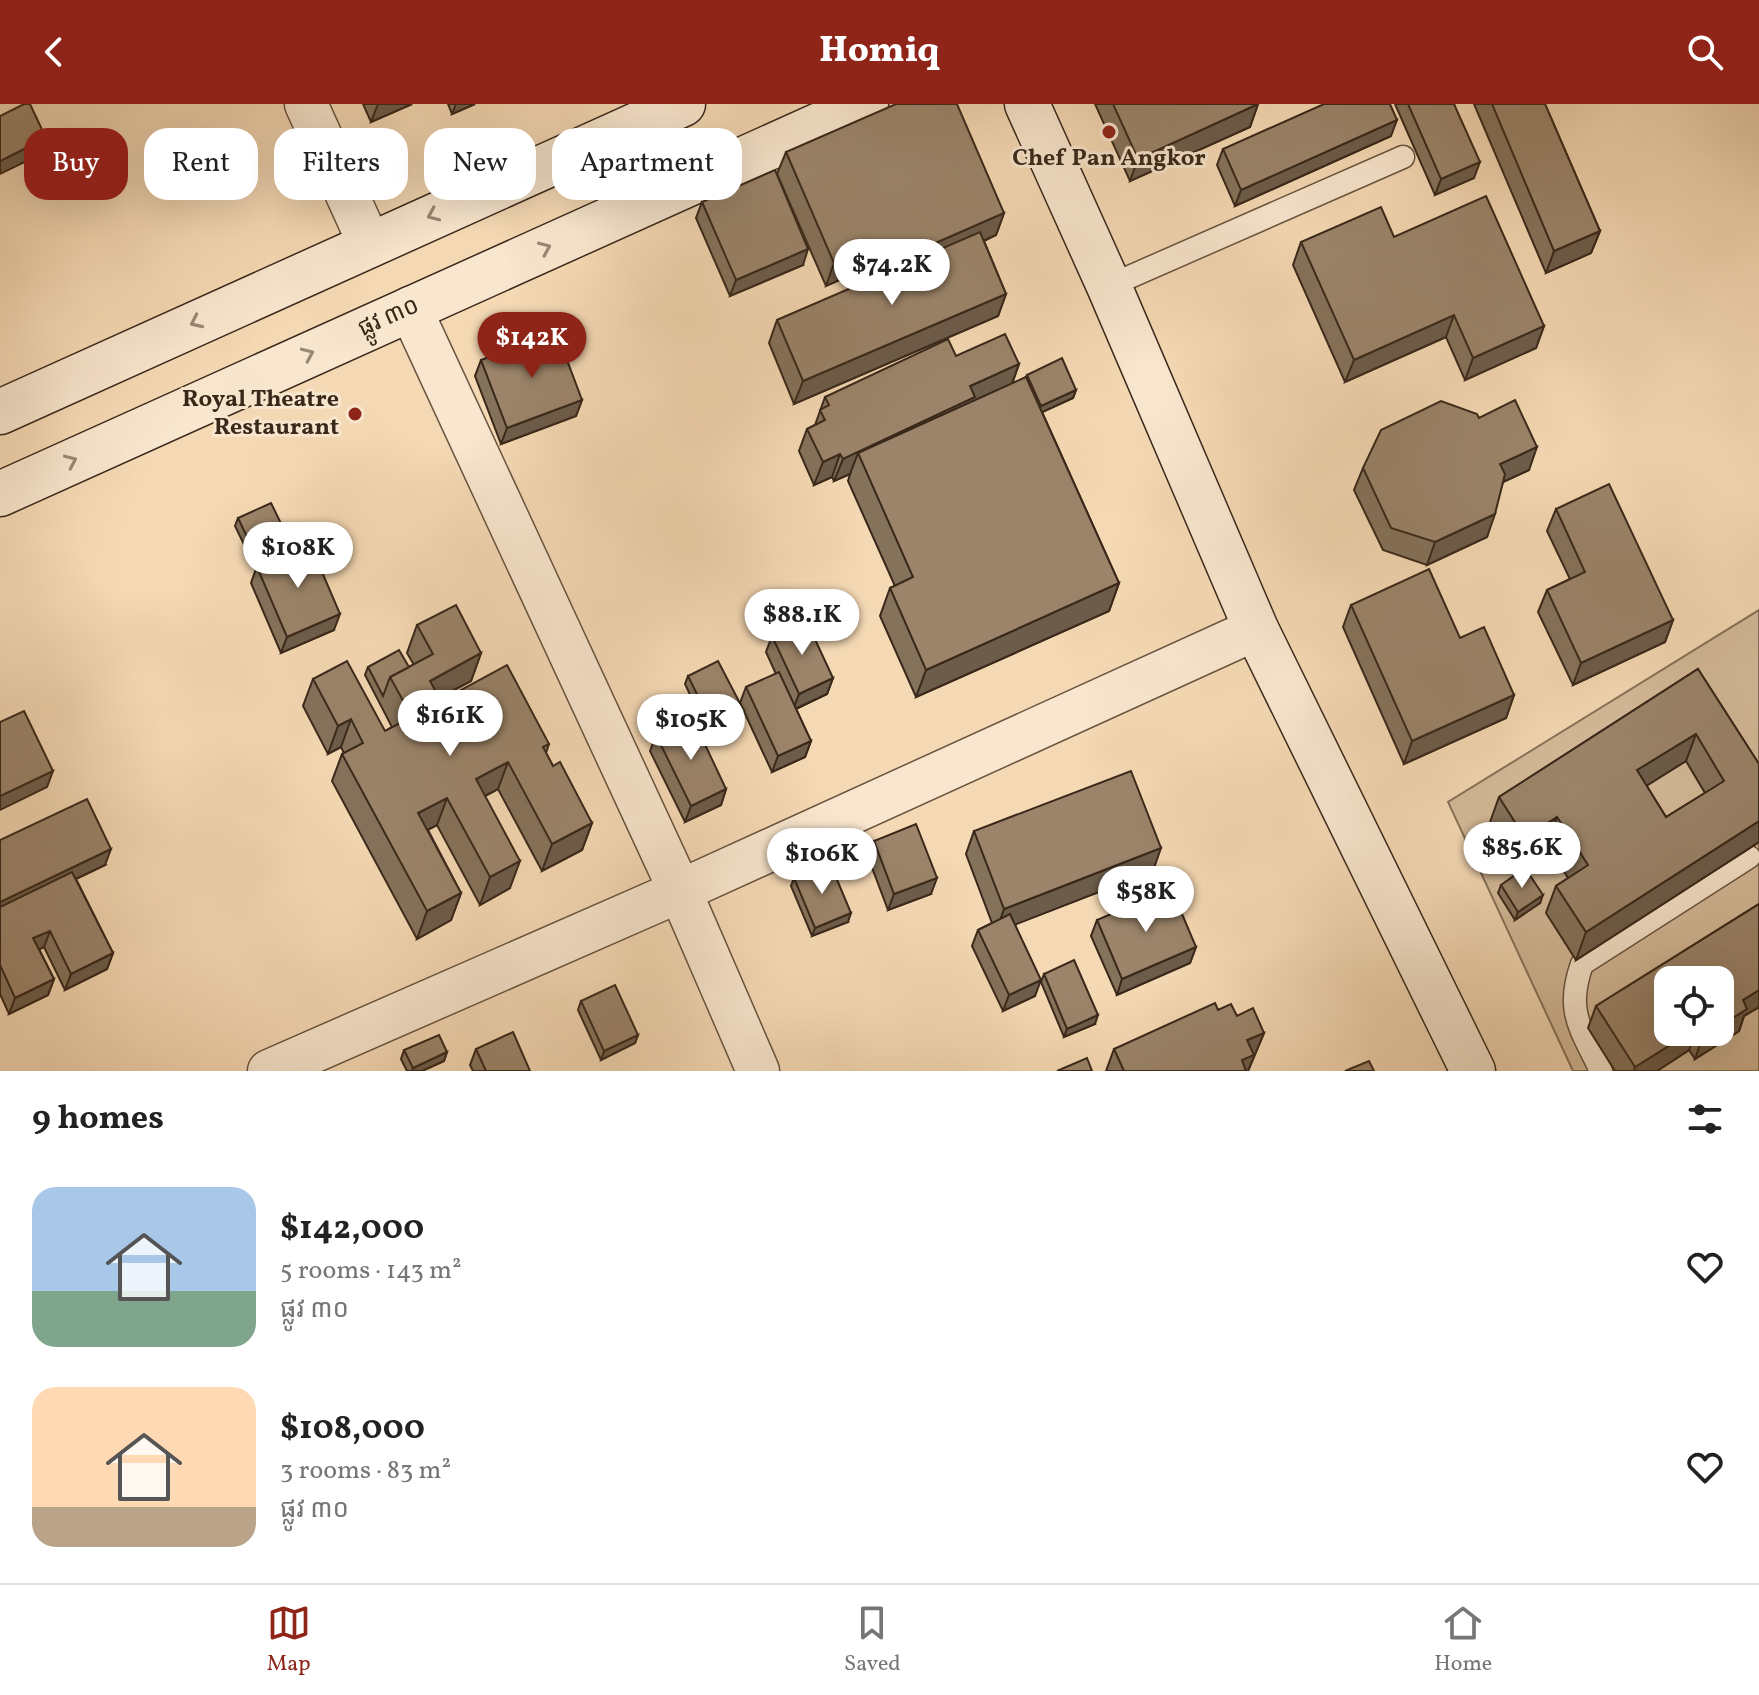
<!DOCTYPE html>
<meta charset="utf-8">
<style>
:root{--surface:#fff;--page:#f2f2f2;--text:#222;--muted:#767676;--line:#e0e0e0;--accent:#8f2418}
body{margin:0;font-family:Vollkorn,"Noto Sans Khmer",serif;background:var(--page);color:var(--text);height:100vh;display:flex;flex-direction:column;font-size:30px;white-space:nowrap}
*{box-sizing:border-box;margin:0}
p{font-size:26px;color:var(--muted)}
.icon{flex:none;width:44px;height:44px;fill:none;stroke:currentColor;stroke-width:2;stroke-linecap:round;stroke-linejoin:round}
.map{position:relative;height:967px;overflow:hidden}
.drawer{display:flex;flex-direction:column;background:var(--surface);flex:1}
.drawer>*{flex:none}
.banner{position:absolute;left:24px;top:24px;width:800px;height:72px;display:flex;gap:16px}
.buttons{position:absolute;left:1654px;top:862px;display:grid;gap:16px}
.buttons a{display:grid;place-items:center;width:80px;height:80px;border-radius:16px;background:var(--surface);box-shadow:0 8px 32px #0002;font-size:40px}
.price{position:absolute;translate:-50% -68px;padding:0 18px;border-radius:28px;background:#fff;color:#222;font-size:26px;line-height:52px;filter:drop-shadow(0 2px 4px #0008)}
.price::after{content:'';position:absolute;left:50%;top:48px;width:24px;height:18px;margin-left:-12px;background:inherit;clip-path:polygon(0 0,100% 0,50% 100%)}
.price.active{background:var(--accent);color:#fff}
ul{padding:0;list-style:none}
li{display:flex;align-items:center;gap:24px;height:200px;padding:0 32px}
li span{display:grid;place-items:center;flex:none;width:224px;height:160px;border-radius:24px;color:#555}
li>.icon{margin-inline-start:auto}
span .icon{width:96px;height:96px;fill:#fffc;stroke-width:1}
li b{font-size:34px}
h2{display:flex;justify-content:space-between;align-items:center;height:96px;padding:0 32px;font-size:34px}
.tag{padding:0 28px;border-radius:24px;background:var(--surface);box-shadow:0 8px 32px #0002;font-size:28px;line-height:72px}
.tag.active{background:var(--accent);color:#fff}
header{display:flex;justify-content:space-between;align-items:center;height:104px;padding:0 32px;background:var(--accent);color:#fff;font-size:36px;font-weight:800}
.tab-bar{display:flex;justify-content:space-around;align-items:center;height:112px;border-top:2px solid var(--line);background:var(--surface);font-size:22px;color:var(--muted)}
.tab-bar a{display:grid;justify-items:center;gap:4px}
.tab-bar .active{color:var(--accent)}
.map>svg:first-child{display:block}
.green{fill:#d5bb9a;stroke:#87725a;stroke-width:2;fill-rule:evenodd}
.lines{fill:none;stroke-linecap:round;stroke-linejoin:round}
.lane-casing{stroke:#685440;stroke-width:25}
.street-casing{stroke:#685440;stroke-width:45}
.secondary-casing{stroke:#39281a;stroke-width:47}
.lane{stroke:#f8e6ce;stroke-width:22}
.street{stroke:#f8e6ce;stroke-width:42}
.secondary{stroke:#f8e6ce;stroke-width:44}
.wall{fill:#85725b;stroke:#39281a;stroke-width:2;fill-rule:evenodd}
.shaded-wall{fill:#6c5c4a;stroke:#39281a;stroke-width:2}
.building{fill:#9b846a;stroke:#39281a;stroke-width:2;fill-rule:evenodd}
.oneway{stroke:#988774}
.poi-dot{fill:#8f2418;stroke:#f8e6ce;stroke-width:3}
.labels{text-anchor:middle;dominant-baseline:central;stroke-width:6;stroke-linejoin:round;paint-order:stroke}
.poi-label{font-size:24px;font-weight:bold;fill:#39281a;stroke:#f8e6ce}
.street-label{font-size:24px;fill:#39281a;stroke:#f8e6ce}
</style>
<header><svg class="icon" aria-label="back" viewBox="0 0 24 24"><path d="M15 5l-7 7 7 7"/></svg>Homiq<svg class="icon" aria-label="search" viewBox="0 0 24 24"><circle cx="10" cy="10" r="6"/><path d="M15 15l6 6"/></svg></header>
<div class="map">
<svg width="1759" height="967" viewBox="0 0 1759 967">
<rect width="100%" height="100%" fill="#f5d9b4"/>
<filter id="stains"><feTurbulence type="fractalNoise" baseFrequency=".0025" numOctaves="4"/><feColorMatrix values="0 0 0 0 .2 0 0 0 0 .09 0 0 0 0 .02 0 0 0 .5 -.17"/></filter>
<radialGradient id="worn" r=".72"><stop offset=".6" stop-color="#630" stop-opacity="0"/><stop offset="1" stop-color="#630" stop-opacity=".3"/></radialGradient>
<path class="green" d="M 1759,506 L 1759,967 L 1573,967 L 1448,698 ZM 1668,876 L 1720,876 L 1720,928 L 1668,928 Z"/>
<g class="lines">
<defs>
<g id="lane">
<path d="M 1109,182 L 1403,53"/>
<path d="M 1601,967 C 1581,924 1565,908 1582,860 L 1749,753"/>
</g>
<g id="street">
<path d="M 306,0 L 369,139"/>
<path d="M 410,204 L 680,787 L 758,967"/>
<path d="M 269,967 L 680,787 L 1256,525"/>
</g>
<g id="secondary">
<path d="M 1027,0 L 1109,182 L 1256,525 L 1473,967"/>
<path d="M 0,308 L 683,0"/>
<path d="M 0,390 L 866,0"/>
</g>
</defs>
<use href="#lane" class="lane-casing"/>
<use href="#street" class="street-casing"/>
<use href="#secondary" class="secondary-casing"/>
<use href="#lane" class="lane"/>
<use href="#street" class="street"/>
<use href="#secondary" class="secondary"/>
</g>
<g class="wall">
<path d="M 363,0 L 412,0 L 371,18 Z"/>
<path d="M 448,0 L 475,0 L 452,10 Z"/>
<path d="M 1095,0 L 1258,0 L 1250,23 L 1130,77 Z"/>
<path d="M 1395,0 L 1454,0 L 1474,74 L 1435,91 Z"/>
<path d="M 1474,0 L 1545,0 L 1600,127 L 1591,149 L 1546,169 Z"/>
<path d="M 1391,32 L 1235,102 L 1217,61 L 1223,45 Z"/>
<path d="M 786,48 L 1004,109 L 996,131 L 984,137 L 1006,190 L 998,212 L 794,300 L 769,239 L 777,216 L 857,182 L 853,170 L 826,182 L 777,70 Z"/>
<path d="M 702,98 L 803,161 L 730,192 L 696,114 Z"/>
<path d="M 1394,133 L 1544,222 L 1536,244 L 1465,276 L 1446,233 L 1345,278 L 1293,161 L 1301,138 Z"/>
<path d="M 956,252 L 1019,260 L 1012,280 L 1026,273 L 1027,271 L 1076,286 L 1073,294 L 1042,308 L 1119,479 L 1109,507 L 916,593 L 880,512 L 890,484 L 895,482 L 848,377 L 850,370 L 834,377 L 832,373 L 814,381 L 799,347 L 807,325 L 815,321 L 825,293 Z"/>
<path d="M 481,256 L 582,296 L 576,312 L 501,340 L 475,272 Z"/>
<path d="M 1479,314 L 1529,366 L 1503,378 L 1487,433 L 1427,461 L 1383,446 L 1354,386 L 1363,364 Z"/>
<path d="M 1556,405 L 1673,516 L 1665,538 L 1573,581 L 1538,508 L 1547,486 L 1570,475 L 1547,427 Z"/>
<path d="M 238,414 L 290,448 L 334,526 L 281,549 L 251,479 L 256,465 L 235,422 Z"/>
<path d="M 1351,501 L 1460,534 L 1514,591 L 1506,614 L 1404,660 L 1343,523 Z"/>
<path d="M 417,521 L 481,549 L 471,577 L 439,594 L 441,597 L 549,640 L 546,649 L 553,662 L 592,719 L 582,746 L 542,767 L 498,685 L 485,692 L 510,784 L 480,801 L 437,721 L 428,726 L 461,789 L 451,816 L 417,835 L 332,677 L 342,650 L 344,649 L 341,643 L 328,650 L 303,602 L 313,575 L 385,627 L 392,623 L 365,571 L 368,563 L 409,563 L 414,561 L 407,549 Z"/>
<path d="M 772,532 L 833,574 L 827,590 L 796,605 L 811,637 L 805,653 L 772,668 L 740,599 L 746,583 L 776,570 L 766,548 Z"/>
<path d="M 1698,565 L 1759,660 L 1759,738 L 1576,856 L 1546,809 L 1556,782 L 1568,774 L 1547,740 L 1515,761 L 1489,721 L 1499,693 ZM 1686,657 L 1705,689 L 1666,713 L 1646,681 Z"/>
<path d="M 688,572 L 741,616 L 709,631 L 685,580 Z"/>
<path d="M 656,631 L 726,685 L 721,701 L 685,718 L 650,647 Z"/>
<path d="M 974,727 L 1153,767 L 1015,820 L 1035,892 L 1003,907 L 972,842 L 978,826 L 992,819 L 966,750 Z"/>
<path d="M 0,736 L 105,761 L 76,775 L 113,849 L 107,865 L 65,886 L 44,843 L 39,845 L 54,875 L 48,891 L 9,910 L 0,890 Z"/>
<path d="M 874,737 L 931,790 L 888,806 L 868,753 Z"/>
<path d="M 794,774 L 848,818 L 812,832 L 791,782 Z"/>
<path d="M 1501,781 L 1540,799 L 1515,816 L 1498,789 Z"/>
<path d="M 1759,800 L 1759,903 L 1744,912 L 1739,927 L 1695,955 L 1689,946 L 1657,967 L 1615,967 L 1588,924 L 1596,902 ZM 1720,876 L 1720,928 L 1668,928 Z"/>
<path d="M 1097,816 L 1196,843 L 1190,859 L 1117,891 L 1091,832 Z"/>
<path d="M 1044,870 L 1095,920 L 1064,933 L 1041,878 Z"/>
<path d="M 581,897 L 638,931 L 635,939 L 601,956 L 578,906 Z"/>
<path d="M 1218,906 L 1237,912 L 1264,929 L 1248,967 L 1106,967 L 1114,945 Z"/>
<path d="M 476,945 L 530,967 L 473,967 L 470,961 Z"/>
<path d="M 404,946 L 447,948 L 444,957 L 422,967 L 407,967 L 401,955 Z"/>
</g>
<g class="shaded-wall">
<path d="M 378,0 L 412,0 L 371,18 Z"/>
<path d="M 456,0 L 475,0 L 452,10 Z"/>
<path d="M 1258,0 L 1250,23 L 1130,77 L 1138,55 Z"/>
<path d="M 1397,16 L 1391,32 L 1235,102 L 1241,86 Z"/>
<path d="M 46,34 L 41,50 L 0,70 L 0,57 Z"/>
<path d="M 1480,58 L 1474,74 L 1435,91 L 1441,75 Z"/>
<path d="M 1004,109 L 996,131 L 861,191 L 869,168 Z"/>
<path d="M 1600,127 L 1591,149 L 1546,169 L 1554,147 Z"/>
<path d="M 808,145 L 803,161 L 730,192 L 736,176 Z"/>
<path d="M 861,148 L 853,170 L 826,182 L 834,159 Z"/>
<path d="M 1006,190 L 998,212 L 794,300 L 803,277 Z"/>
<path d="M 1454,211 L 1446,233 L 1345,278 L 1354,256 Z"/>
<path d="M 1544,222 L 1536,244 L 1465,276 L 1473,254 Z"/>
<path d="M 1019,260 L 1011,282 L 858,349 L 850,370 L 834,377 L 843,355 L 970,282 Z"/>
<path d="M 1076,286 L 1073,294 L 1038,310 L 1041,302 Z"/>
<path d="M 582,296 L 576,312 L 501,340 L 507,324 Z"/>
<path d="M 1537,343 L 1529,366 L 1492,383 L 1500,360 Z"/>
<path d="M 840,350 L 832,373 L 814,381 L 823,358 Z"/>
<path d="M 1495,410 L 1487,433 L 1427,461 L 1435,438 Z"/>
<path d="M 292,442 L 289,451 L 257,464 L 259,458 Z"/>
<path d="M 1119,479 L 1109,507 L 916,593 L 926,566 Z"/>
<path d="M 340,510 L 334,526 L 281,549 L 287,533 Z"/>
<path d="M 1673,516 L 1665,538 L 1573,581 L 1581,559 Z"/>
<path d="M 481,549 L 471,577 L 420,604 L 430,577 Z"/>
<path d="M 833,574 L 827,590 L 793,606 L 799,590 Z"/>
<path d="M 1514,591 L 1506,614 L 1404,660 L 1412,637 Z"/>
<path d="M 744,607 L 741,616 L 709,631 L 713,623 Z"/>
<path d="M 351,615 L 341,643 L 328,650 L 338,622 Z"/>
<path d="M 1696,630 L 1686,657 L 1627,694 L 1637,666 Z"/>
<path d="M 811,637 L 805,653 L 772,668 L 778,652 Z"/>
<path d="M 508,658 L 498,685 L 466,702 L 476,675 Z"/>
<path d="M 53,667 L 47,683 L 0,706 L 0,692 Z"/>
<path d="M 726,685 L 721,701 L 685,718 L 691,702 Z"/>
<path d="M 447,694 L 437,721 L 408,736 L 418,709 Z"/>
<path d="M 1557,713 L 1547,740 L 1515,761 L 1525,734 Z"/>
<path d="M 1759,717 L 1759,738 L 1576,856 L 1586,828 Z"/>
<path d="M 592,719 L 582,746 L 542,767 L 552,740 Z"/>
<path d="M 1161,744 L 1153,767 L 996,828 L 1004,805 Z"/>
<path d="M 111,745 L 105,761 L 0,811 L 0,798 Z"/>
<path d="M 520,757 L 510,784 L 480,801 L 490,773 Z"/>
<path d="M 937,774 L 931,790 L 888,806 L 894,790 Z"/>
<path d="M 461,789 L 451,816 L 417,835 L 427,807 Z"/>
<path d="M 1543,791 L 1540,799 L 1515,816 L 1518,808 Z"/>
<path d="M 851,809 L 848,818 L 812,832 L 815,824 Z"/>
<path d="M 50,827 L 44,843 L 28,851 L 33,834 Z"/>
<path d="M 1196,843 L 1190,859 L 1117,891 L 1122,875 Z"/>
<path d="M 113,849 L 107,865 L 65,886 L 71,870 Z"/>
<path d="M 54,875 L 48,891 L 9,910 L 15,894 Z"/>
<path d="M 1041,876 L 1035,892 L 1003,907 L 1009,891 Z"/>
<path d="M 1759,886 L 1759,903 L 1744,912 L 1739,927 L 1695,955 L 1703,932 L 1710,928 L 1720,928 L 1720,922 L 1743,896 Z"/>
<path d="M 1098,911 L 1095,920 L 1064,933 L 1067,925 Z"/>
<path d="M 1691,928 L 1696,928 L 1689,946 L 1657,967 L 1634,967 L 1635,963 Z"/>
<path d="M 1264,929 L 1248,967 L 1238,967 L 1247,936 Z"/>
<path d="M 638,931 L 635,939 L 601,956 L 604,947 Z"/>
<path d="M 447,948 L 444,957 L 422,967 L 412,967 L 413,964 Z"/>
</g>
<g class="building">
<path d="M 24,0 L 30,0 L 46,34 L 0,57 L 0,12 Z"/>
<path d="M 896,0 L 957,0 L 1004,109 L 869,168 L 861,148 L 834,159 L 786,48 Z"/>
<path d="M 1113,0 L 1258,0 L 1138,55 Z"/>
<path d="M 1324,0 L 1390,0 L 1397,16 L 1241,86 L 1223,45 Z"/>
<path d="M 1408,0 L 1454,0 L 1480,58 L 1441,75 Z"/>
<path d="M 1492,0 L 1545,0 L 1600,127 L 1554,147 Z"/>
<path d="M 775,66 L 808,145 L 736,176 L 702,98 Z"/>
<path d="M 1486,92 L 1544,222 L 1473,254 L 1454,211 L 1354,256 L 1301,138 L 1381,103 L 1394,133 Z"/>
<path d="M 980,128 L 1006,190 L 803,277 L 777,216 Z"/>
<path d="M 556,227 L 582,296 L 507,324 L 481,256 Z"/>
<path d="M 1005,230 L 1019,260 L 970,282 L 975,293 L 843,355 L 840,350 L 823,358 L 807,325 L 825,316 L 820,306 L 829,301 L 825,293 L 948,235 L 956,252 Z"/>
<path d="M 1062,254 L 1076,286 L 1041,302 L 1027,271 Z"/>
<path d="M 1026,273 L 1119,479 L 926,566 L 890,484 L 913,473 L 858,349 Z"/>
<path d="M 1515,296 L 1537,343 L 1500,360 L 1505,370 L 1495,410 L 1435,438 L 1391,424 L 1363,364 L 1381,326 L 1441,297 L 1477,310 L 1479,314 Z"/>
<path d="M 1609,380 L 1673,516 L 1581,559 L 1547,486 L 1585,468 L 1556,405 Z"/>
<path d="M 271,399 L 292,442 L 259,458 L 238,414 Z"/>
<path d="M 310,440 L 340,510 L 287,533 L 257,463 Z"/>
<path d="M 1429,465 L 1460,534 L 1484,523 L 1514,591 L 1412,637 L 1351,501 Z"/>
<path d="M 456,501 L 481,549 L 430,577 L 441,597 L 507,561 L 549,640 L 543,643 L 553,662 L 560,658 L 592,719 L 552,740 L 508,658 L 476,675 L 520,757 L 490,773 L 447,694 L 418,709 L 461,789 L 427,807 L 342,650 L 363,639 L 351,615 L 338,622 L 313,575 L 347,557 L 385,627 L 412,613 L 390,573 L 433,550 L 417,521 Z"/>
<path d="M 806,516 L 833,574 L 799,590 L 772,532 Z"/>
<path d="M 399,546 L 409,563 L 390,573 L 383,592 L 368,563 Z"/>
<path d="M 718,557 L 744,607 L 713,623 L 688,572 Z"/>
<path d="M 1698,565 L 1759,660 L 1759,717 L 1586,828 L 1556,782 L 1588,761 L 1557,713 L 1525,734 L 1499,693 ZM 1696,630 L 1724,677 L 1666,713 L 1637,666 Z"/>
<path d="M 779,568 L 811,637 L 778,652 L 746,583 Z"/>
<path d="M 24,607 L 53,667 L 0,692 L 0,618 Z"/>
<path d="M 692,613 L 726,685 L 691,702 L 656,631 Z"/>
<path d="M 1131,667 L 1161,744 L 1004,805 L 974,727 Z"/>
<path d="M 87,695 L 111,745 L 0,798 L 0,736 Z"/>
<path d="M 916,720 L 937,774 L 894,790 L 874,737 Z"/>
<path d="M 830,759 L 851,809 L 815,824 L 794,774 Z"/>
<path d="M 1525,764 L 1543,791 L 1518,808 L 1501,781 Z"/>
<path d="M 72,768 L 113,849 L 71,870 L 50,827 L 33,834 L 54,875 L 15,894 L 0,861 L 0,803 Z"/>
<path d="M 1171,784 L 1196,843 L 1122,875 L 1097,816 Z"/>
<path d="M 1759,800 L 1759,886 L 1743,896 L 1747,905 L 1720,922 L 1720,876 L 1668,876 L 1668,928 L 1691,928 L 1635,963 L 1596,902 Z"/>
<path d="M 1010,810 L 1041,876 L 1009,891 L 978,826 Z"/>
<path d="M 1074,856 L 1098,911 L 1067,925 L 1044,870 Z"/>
<path d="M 615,881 L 638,931 L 604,947 L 581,897 Z"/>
<path d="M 1215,899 L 1218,906 L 1231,900 L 1237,912 L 1253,904 L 1264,929 L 1247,936 L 1254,951 L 1242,956 L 1246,967 L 1124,967 L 1114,945 Z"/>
<path d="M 513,928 L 530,967 L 486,967 L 476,945 Z"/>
<path d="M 1700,928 L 1710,928 L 1703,932 Z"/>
<path d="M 439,931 L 447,948 L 413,964 L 404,946 Z"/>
<path d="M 1087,954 L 1092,967 L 1057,967 Z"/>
<path d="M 1369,957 L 1374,967 L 1345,967 Z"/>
</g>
<defs><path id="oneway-chevron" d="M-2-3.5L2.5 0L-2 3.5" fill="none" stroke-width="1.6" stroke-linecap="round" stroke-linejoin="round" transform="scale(2)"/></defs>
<g class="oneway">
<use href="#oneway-chevron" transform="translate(433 111) rotate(156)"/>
<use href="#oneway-chevron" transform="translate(545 144) rotate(-24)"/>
<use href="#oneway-chevron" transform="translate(196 218) rotate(155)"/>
<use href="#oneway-chevron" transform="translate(308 250) rotate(-24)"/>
<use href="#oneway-chevron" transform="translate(71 357) rotate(-24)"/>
</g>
<g class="poi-dot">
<circle cx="1109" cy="28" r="8"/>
<circle cx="355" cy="310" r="8"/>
</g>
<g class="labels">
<g class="poi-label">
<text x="1109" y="55">Chef Pan Angkor</text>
<text x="339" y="296" text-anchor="end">Royal Theatre<tspan x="339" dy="28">Restaurant</tspan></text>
</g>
<g class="street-label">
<text transform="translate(389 214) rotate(-24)">ផ្លូវ ៣០</text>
</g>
</g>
<rect width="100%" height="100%" filter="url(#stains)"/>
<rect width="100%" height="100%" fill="url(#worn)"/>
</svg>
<div class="buttons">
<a><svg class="icon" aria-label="locate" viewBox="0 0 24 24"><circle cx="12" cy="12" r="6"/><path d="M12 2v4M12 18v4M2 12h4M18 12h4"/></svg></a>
</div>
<b class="price" style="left:892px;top:203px">$74.2K</b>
<b class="price active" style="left:532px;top:276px">$142K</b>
<b class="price" style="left:298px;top:486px">$108K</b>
<b class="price" style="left:802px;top:553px">$88.1K</b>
<b class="price" style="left:450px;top:654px">$161K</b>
<b class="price" style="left:691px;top:658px">$105K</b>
<b class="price" style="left:1522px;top:786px">$85.6K</b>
<b class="price" style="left:822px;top:792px">$106K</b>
<b class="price" style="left:1146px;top:830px">$58K</b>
<div class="banner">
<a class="tag active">Buy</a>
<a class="tag">Rent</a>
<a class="tag">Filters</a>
<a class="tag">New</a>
<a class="tag">Apartment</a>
</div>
</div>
<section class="drawer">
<h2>9 homes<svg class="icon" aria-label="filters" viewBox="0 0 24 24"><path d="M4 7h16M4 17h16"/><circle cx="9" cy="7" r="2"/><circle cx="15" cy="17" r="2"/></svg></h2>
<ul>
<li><span style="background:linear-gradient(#a9c7e8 65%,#7fa58c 0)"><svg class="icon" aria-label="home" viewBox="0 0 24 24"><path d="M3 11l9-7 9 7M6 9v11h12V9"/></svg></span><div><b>$142,000</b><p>5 rooms · 143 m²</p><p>ផ្លូវ ៣០</p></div><svg class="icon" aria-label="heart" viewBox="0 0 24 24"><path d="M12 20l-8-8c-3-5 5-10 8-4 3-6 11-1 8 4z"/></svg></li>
<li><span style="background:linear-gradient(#ffd9b3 75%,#b9a48a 0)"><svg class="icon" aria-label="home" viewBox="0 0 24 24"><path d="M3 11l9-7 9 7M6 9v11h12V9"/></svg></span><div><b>$108,000</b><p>3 rooms · 83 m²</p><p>ផ្លូវ ៣០</p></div><svg class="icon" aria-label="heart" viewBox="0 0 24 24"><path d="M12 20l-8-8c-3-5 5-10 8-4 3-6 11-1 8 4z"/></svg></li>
</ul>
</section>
<nav class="tab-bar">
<a class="active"><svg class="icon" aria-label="map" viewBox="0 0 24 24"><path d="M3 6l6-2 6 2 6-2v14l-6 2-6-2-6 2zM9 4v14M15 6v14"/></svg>Map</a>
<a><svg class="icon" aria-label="saved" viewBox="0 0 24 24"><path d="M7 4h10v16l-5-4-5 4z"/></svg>Saved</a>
<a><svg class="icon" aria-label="home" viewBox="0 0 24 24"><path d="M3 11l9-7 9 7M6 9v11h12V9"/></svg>Home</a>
</nav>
